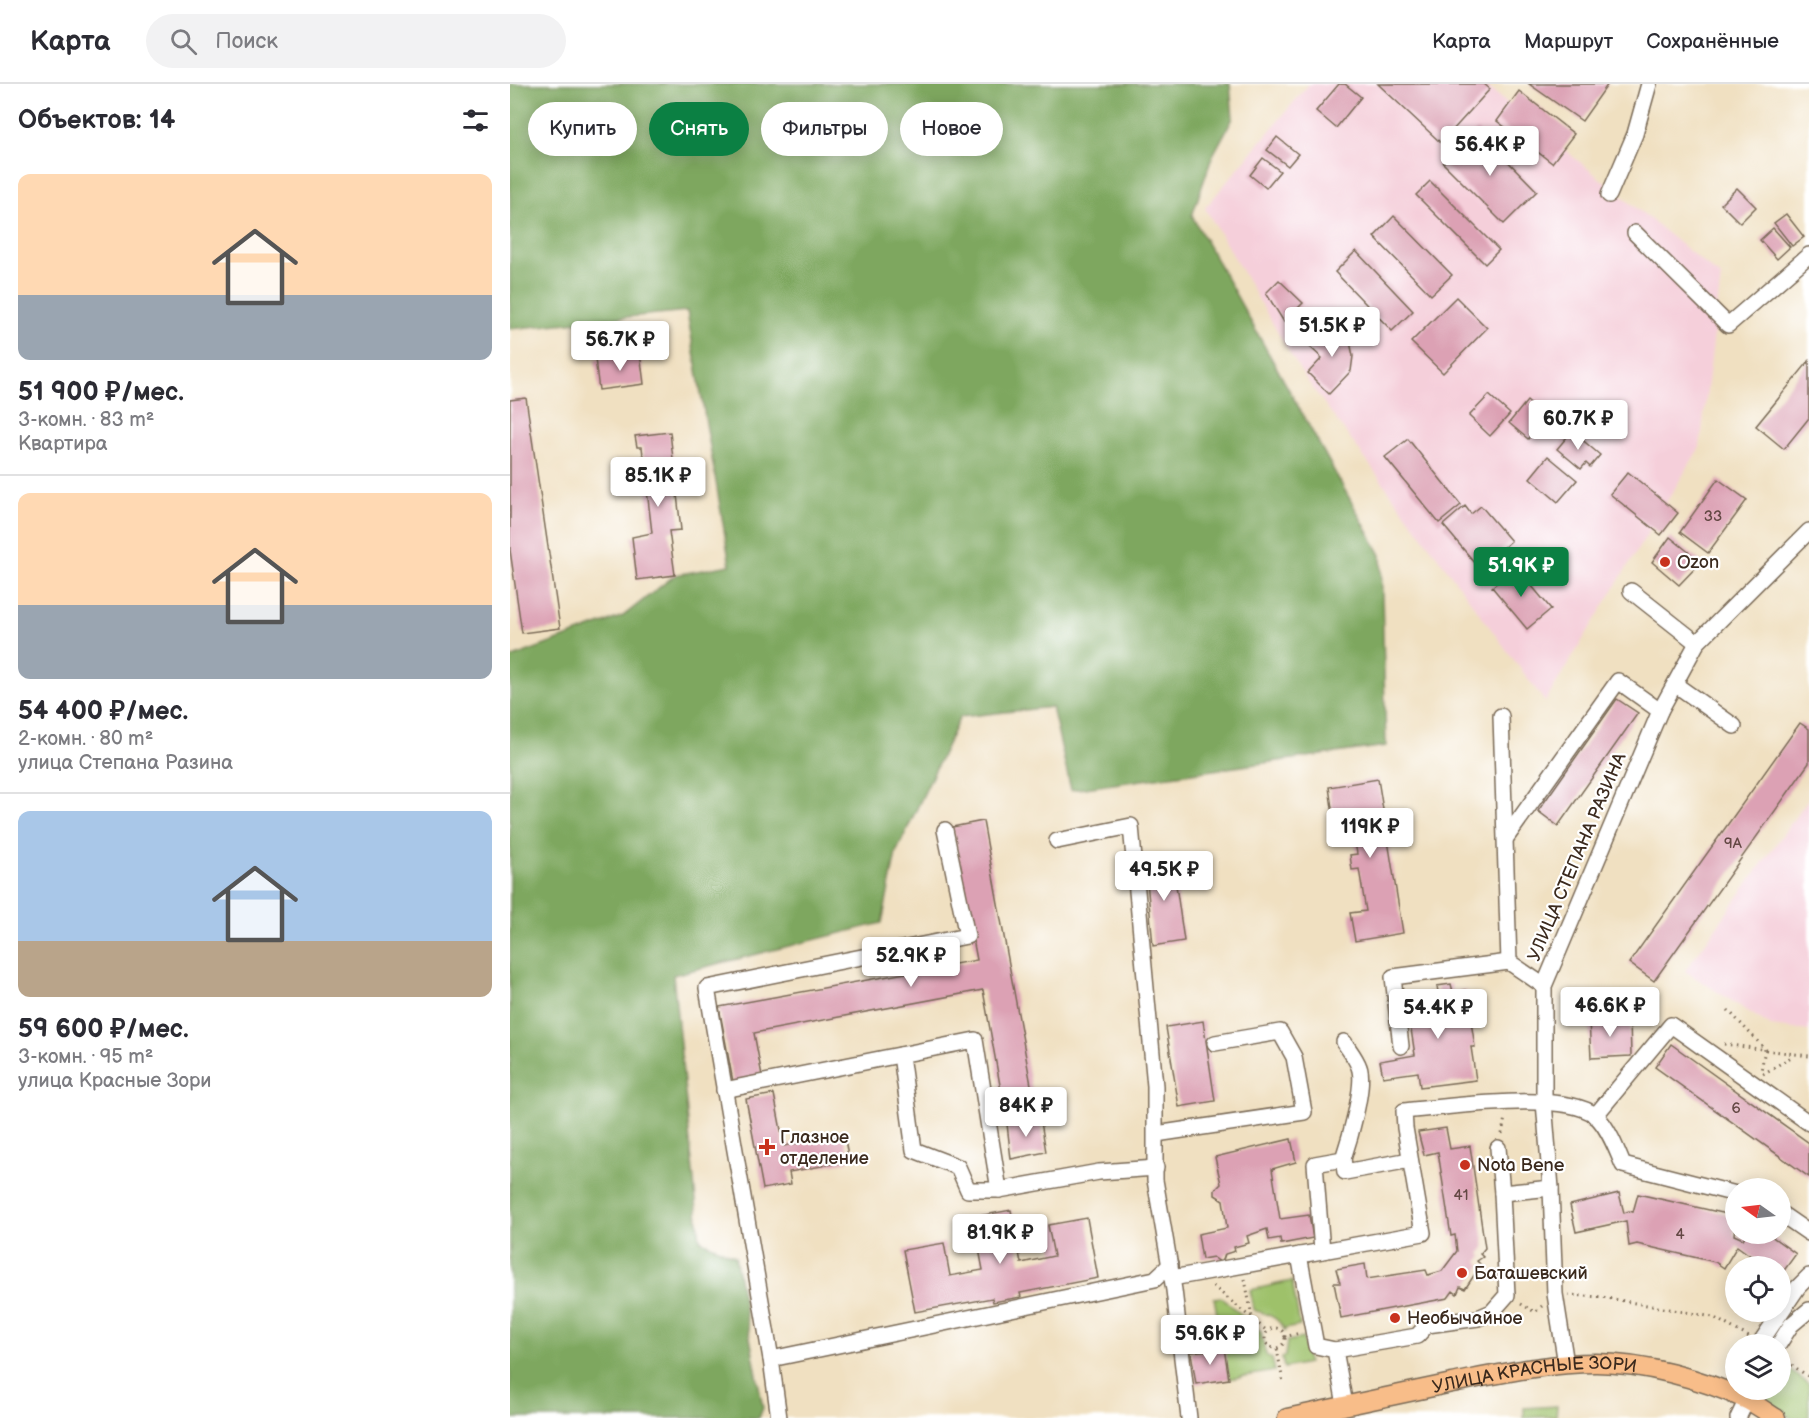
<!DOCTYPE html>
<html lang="ru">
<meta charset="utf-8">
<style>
:root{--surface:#fff;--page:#f2f2f3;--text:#2b2b33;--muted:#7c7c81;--line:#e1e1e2;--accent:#0b8043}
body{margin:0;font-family:"Balsamiq Sans",sans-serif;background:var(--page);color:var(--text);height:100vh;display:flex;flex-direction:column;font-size:22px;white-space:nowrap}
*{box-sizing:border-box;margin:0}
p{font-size:20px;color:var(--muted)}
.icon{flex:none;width:33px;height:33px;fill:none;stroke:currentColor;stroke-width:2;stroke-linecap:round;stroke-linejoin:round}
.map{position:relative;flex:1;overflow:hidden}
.drawer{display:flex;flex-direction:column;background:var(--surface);width:510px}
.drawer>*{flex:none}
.banner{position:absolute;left:18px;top:18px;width:570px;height:54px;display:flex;gap:12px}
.needle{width:39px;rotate:284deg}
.tools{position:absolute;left:1215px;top:1094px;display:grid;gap:12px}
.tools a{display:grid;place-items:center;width:66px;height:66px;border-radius:50%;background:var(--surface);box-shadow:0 3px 15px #0003;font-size:30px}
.price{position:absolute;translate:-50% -51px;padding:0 14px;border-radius:6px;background:#fff;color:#222;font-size:20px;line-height:39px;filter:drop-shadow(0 2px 3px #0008)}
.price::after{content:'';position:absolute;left:50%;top:36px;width:18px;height:14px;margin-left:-9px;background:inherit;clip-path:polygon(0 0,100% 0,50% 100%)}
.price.selected{background:var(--accent);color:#fff}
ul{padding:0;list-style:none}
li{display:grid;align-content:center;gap:12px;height:318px;padding:0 18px}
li+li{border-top:2px solid var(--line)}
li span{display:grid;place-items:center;height:186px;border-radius:12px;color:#555}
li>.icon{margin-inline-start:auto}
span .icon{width:108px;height:108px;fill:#fffc;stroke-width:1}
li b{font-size:26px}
h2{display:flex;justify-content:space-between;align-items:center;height:72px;padding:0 18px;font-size:26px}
.tag{padding:0 21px;border-radius:27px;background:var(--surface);box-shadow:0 3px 15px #0003;font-size:21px;line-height:54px}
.tag.selected{background:var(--accent);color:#fff}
header{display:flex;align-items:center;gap:36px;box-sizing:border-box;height:84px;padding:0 30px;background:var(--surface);border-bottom:2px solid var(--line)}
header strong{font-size:28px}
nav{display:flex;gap:33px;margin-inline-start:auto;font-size:21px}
.search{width:420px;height:54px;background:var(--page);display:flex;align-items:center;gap:15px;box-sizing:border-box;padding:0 21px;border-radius:33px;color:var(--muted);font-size:22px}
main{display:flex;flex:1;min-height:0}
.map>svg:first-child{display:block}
.built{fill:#f5cfda}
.green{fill:#9ec16b;stroke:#6c7644;stroke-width:1.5}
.forest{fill:#7ea75f;stroke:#5c683e;stroke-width:1.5}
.building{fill:#dca1b4}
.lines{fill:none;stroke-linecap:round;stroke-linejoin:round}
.minor-casing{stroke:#7a6a57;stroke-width:18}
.major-casing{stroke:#7a6a57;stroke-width:21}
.path{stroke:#7a6a57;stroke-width:3;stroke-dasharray:1.5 4.5;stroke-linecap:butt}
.minor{stroke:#fff;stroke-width:15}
.major{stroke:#f8bd89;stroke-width:18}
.poi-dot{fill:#c8321e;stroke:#fff;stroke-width:2}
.labels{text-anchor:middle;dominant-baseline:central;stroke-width:4.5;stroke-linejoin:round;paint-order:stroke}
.number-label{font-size:15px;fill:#634844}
.poi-label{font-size:18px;fill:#3b2a1e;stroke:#fff;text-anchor:start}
.street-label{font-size:18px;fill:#3b2a1e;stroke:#fff}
</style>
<header>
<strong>Карта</strong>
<div class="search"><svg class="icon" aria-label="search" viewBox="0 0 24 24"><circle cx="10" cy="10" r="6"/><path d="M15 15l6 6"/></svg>Поиск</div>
<nav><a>Карта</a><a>Маршрут</a><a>Сохранённые</a></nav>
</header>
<main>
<section class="drawer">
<h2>Объектов: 14<svg class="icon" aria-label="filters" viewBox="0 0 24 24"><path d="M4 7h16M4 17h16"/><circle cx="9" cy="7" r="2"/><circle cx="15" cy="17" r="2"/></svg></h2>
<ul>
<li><span style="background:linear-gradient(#ffd9b3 65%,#9aa5b1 0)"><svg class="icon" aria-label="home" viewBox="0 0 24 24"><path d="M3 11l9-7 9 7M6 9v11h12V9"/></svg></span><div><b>51 900 ₽/мес.</b><p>3-комн. · 83 m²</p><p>Квартира</p></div></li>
<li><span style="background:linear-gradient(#ffd9b3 60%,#9aa5b1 0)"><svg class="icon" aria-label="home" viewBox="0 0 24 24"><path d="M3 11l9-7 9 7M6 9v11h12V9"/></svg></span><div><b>54 400 ₽/мес.</b><p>2-комн. · 80 m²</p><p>улица Степана Разина</p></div></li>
<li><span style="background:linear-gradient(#a9c7e8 70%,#b9a48a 0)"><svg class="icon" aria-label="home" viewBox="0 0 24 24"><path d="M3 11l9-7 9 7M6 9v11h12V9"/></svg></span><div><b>59 600 ₽/мес.</b><p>3-комн. · 95 m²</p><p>улица Красные Зори</p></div></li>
</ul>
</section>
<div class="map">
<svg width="1299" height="1334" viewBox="0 0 1299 1334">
<rect width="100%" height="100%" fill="#fff"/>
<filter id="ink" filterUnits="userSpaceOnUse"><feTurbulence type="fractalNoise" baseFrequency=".0167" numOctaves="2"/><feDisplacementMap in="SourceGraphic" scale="12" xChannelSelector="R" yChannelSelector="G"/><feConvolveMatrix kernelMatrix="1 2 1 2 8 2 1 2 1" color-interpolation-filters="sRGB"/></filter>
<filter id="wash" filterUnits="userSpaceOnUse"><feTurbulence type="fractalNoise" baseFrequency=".008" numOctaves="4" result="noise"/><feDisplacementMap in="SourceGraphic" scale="24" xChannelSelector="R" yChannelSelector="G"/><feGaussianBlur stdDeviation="1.35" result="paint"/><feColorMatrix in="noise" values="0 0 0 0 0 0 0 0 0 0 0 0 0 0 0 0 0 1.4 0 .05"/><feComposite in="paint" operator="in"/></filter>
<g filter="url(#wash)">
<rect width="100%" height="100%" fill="#f0e0c1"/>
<g class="built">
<path d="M 799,0 L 974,0 L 1211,193 L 1190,363 L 1035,618 L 791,288 L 695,124 Z"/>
<path d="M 1299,714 L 1299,947 L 1261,942 L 1175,887 Z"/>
</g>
<g class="green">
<path d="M 782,1197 L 790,1242 L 774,1245 L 775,1248 C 769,1232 758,1231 744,1226 L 740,1206 Z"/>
<path d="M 711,1213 L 751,1248 L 756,1271 L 762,1275 L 765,1287 L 719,1295 L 704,1214 Z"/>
<path d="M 793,1254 L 798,1279 L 774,1284 L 772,1274 L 775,1272 L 777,1257 Z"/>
<path d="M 1271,1280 L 1299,1300 L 1299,1334 L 1281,1334 L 1244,1312 L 1248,1305 L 1270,1305 Z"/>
<path d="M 1047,1322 L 1046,1332 L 1014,1334 L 1014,1324 Z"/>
</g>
<path class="forest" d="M 0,0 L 720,0 L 723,34 L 702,73 L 682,132 L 871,471 L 876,662 L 561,706 L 542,623 L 450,633 L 386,769 L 372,839 L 163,891 L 190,1156 L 225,1172 L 253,1324 L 249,1334 L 0,1334 L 0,574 L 113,532 L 165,491 L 220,481 L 177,227 L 0,245 Z"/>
<g id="blocks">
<g class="building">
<path d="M 829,0 L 835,0 L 851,13 L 826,44 L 806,27 Z"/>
<path d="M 868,0 L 974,0 L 980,5 L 931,59 Z"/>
<path d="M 1019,0 L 1098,0 L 1072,37 Z"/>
<path d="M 1009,7 L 1064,50 L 1042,79 L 987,37 Z"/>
<path d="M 967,46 L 1027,107 L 994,140 L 933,79 Z"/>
<path d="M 767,53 L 788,70 L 778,82 L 757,66 Z"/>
<path d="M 753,74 L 770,87 L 756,104 L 740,91 Z"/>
<path d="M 920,97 L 989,166 L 975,180 L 906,111 Z"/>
<path d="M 1227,104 L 1246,123 L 1230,139 L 1211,120 Z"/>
<path d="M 1276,130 L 1294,153 L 1282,162 L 1264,139 Z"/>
<path d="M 884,132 L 942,191 L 921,211 L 864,153 Z"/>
<path d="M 1263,144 L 1280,163 L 1267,175 L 1250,156 Z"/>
<path d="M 846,167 L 903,227 L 882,247 L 825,188 Z"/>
<path d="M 769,196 L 793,219 L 774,238 L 756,209 Z"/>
<path d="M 946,213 L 977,244 L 933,289 L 901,258 Z"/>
<path d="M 823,239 L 839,253 L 843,272 L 841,287 L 819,310 L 798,289 L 812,274 L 800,263 Z"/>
<path d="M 130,269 L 134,300 L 89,306 L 85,275 Z"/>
<path d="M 1299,277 L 1299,334 L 1274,365 L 1246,342 Z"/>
<path d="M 979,311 L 1000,330 L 980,352 L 959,332 Z"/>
<path d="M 16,314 L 50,544 L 12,549 L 0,466 L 0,316 Z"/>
<path d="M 1017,317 L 1035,333 L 1018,355 L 999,339 Z"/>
<path d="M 1062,347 L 1090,371 L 1080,383 L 1076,379 L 1071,385 L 1047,365 Z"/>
<path d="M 160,348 L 171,446 L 159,447 L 165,491 L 127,496 L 122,453 L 142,449 L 132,363 L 127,363 L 125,352 Z"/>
<path d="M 898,355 L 951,421 L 929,439 L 875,373 Z"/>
<path d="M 1038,372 L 1067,396 L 1048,418 L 1020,394 Z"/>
<path d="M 1118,388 L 1168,429 L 1151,451 L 1100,410 Z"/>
<path d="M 1208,395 L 1237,416 L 1198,469 L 1170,448 Z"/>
<path d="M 955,422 L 961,430 L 971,422 L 1001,457 L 990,467 L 996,475 L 976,492 L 933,441 Z"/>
<path d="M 1160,453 L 1191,478 L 1169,501 L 1142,478 Z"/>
<path d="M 1006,483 L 1041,525 L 1017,545 L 982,503 Z"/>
<path d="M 1107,615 L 1128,629 L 1048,742 L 1028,727 Z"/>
<path d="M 1290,639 L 1299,645 L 1299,679 L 1144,897 L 1119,879 Z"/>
<path d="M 868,695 L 893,849 L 845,857 L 840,829 L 856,827 L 849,785 L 842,786 L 840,771 L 847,770 L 840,728 L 823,731 L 819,703 Z"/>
<path d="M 473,737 L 525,1023 L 495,1029 L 473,906 L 244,949 L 253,997 L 224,1003 L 209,923 L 467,876 L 442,743 Z"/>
<path d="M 662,773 L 674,857 L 643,862 L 635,775 Z"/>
<path d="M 941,900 L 943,908 L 956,906 L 965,963 L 961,963 L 966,996 L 910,1003 L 908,988 L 873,993 L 870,977 L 905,971 L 896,913 L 928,908 L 927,902 Z"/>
<path d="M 1120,934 L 1121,972 L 1081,974 L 1079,936 Z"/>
<path d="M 693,937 L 705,1017 L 669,1023 L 656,943 Z"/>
<path d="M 1161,960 L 1299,1059 L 1299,1093 L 1145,983 Z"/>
<path d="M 264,1010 L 274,1062 L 334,1051 L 339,1077 L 279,1088 L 281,1100 L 253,1105 L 236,1015 Z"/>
<path d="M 530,1032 L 536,1068 L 501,1075 L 497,1040 Z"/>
<path d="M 936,1044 L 940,1065 L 960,1062 L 975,1164 L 970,1170 L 973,1173 L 967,1177 L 971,1181 L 955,1205 L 950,1203 L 947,1210 L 943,1207 L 938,1214 L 831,1234 L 824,1199 L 830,1199 L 826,1185 L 855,1180 L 857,1195 L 916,1186 L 918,1191 L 932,1187 L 947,1167 L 945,1151 L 941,1152 L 928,1068 L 914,1071 L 908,1048 Z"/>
<path d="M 781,1055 L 786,1078 L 762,1085 L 770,1135 L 799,1131 L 803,1154 L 771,1160 L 770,1154 L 759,1156 L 757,1145 L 737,1152 L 739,1159 L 724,1163 L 725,1167 L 715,1170 L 713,1176 L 710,1178 L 703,1173 L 692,1175 L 688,1150 L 717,1144 L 713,1116 L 705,1111 L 705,1106 L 711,1100 L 705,1073 Z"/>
<path d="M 1109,1109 L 1114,1129 L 1119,1127 L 1123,1128 L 1128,1110 L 1226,1132 L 1224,1151 L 1233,1155 L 1237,1149 L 1257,1149 L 1286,1170 L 1270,1192 L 1270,1182 L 1255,1182 L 1227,1162 L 1214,1184 L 1205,1178 L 1127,1160 L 1119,1162 L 1116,1137 L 1066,1148 L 1060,1121 Z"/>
<path d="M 501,1126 L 511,1179 L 544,1172 L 538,1141 L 577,1134 L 588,1194 L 510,1209 L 511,1213 L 483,1218 L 482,1214 L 405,1228 L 393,1166 L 434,1159 L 440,1192 L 473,1186 L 463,1133 Z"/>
<path d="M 714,1264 L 719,1295 L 686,1300 L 681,1268 Z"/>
</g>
</g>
</g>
<g filter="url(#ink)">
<use href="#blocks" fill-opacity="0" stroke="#7a6a57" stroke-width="1.5"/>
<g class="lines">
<defs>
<g id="minor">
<path d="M 1099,111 L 1125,50 L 1139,0"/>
<path d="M 1125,149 L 1218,241 L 1299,171"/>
<path d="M 1121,507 L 1187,559"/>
<path d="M 1166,601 L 1224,642"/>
<path d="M 991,632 L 999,878 L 1034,902"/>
<path d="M 996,754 L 1108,597 L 1150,627"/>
<path d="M 547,757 L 621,742 L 645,1002 L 645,1096 L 664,1206 L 679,1334"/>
<path d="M 891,962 L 883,893 L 999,878"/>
<path d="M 391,971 L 404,1066 L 448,1083 L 458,1106 L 489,1106"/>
<path d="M 214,1006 L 465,956 L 489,1106 L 589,1088 L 646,1084"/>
<path d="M 1085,1032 L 1161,941 L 1299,1039"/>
<path d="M 646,1050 L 794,1028 L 784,973 L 770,948 L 705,959"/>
<path d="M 833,1075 C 839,1057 856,1000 849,983 C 846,974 839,966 834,958"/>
<path d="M 992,1109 L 1041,1104"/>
<path d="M 1270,1129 L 1299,1149"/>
<path d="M 812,1167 L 805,1080 L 833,1075 L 835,1088 L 900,1076"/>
<path d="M 789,1171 L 806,1262 L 825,1266 L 835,1321"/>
<path d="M 662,1194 L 913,1149 L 895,1044 L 894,1027 C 935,1023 1056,1006 1086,1032 C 1098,1043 1107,1066 1113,1081 L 1226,1110"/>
<path d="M 1250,1259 L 1288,1203 L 1299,1192"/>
<path d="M 1269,1260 L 1281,1241 L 1299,1226"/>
<path d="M 825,1266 L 907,1252 L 917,1241 L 968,1234 L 982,1228 L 997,1211 L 992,1109 L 988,1064"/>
<path d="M 261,1275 L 645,1195 L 660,1181"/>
<path d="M 1056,1280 L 1045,1210 L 1041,1104 L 1034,1018 L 1034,902 L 1150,627 L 1187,559 L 1299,447"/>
<path d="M 269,1334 L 261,1275 L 197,904 L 457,852 L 435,746"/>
<path d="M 1228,1334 L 1242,1305"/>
</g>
<g id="major">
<path id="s1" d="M 777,1334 C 832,1322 887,1311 942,1299 C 989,1290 1038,1279 1086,1279 C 1133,1279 1192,1295 1235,1315 C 1246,1320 1256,1328 1266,1334"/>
</g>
</defs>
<use href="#minor" class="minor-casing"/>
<use href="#major" class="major-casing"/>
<g class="path">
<path d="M 1218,926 L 1255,965 L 1251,987"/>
<path d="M 1214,960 L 1299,972"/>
<path d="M 1253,990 L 1283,972"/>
<path d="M 992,1050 L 995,1033"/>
<path d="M 735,1195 L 742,1233"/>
<path d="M 703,1202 L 757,1247"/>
<path d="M 1058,1211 L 1092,1213 L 1203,1233 L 1239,1253"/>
<path d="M 1011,1220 L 1025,1228 L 1032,1222"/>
<circle cx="765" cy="1254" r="10"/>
<path d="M 774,1253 L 790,1249"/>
<path d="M 767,1265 L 773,1298"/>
<path d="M 1272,1274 L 1299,1293"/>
</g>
<use href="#minor" class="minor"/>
<use href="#major" class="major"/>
</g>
</g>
<g class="poi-dot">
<circle cx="1155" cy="478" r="6"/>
<path d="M254 1054h6v6h6v6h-6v6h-6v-6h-6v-6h6z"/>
<circle cx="955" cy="1081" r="6"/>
<circle cx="952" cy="1189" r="6"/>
<circle cx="885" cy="1234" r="6"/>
</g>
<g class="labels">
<g class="number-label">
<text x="1203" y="432">33</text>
<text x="1223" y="759">9А</text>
<text x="1226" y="1024">6</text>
<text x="951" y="1111">41</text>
<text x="1170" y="1150">4</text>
</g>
<g class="poi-label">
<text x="1167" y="478">Ozon</text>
<text x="270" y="1053">Глазное<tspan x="270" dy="21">отделение</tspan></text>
<text x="967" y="1081">Nota Bene</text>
<text x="964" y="1189">Баташевский</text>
<text x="897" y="1234">Необычайное</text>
</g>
<g class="street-label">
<text transform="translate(1067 773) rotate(-67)">УЛИЦА СТЕПАНА РАЗИНА</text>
<text stroke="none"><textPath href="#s1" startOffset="252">УЛИЦА КРАСНЫЕ ЗОРИ</textPath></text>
</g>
</g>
</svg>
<div class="tools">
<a><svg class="needle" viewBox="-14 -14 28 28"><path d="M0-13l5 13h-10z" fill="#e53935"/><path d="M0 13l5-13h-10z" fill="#7c7c81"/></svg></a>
<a><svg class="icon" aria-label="locate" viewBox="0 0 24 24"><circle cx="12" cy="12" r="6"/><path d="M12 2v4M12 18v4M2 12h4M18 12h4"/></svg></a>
<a><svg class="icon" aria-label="layers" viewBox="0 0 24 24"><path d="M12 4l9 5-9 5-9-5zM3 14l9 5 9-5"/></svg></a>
</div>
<b class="price" style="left:980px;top:93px">56.4K ₽</b>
<b class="price" style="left:822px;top:274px">51.5K ₽</b>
<b class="price" style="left:110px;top:288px">56.7K ₽</b>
<b class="price" style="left:1068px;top:367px">60.7K ₽</b>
<b class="price" style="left:148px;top:424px">85.1K ₽</b>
<b class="price selected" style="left:1011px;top:514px">51.9K ₽</b>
<b class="price" style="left:860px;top:775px">119K ₽</b>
<b class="price" style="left:654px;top:818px">49.5K ₽</b>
<b class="price" style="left:401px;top:904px">52.9K ₽</b>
<b class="price" style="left:1100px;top:954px">46.6K ₽</b>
<b class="price" style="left:928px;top:956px">54.4K ₽</b>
<b class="price" style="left:516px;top:1054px">84K ₽</b>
<b class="price" style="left:490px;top:1181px">81.9K ₽</b>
<b class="price" style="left:700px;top:1282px">59.6K ₽</b>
<div class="banner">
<a class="tag">Купить</a>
<a class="tag selected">Снять</a>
<a class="tag">Фильтры</a>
<a class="tag">Новое</a>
</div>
</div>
</main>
